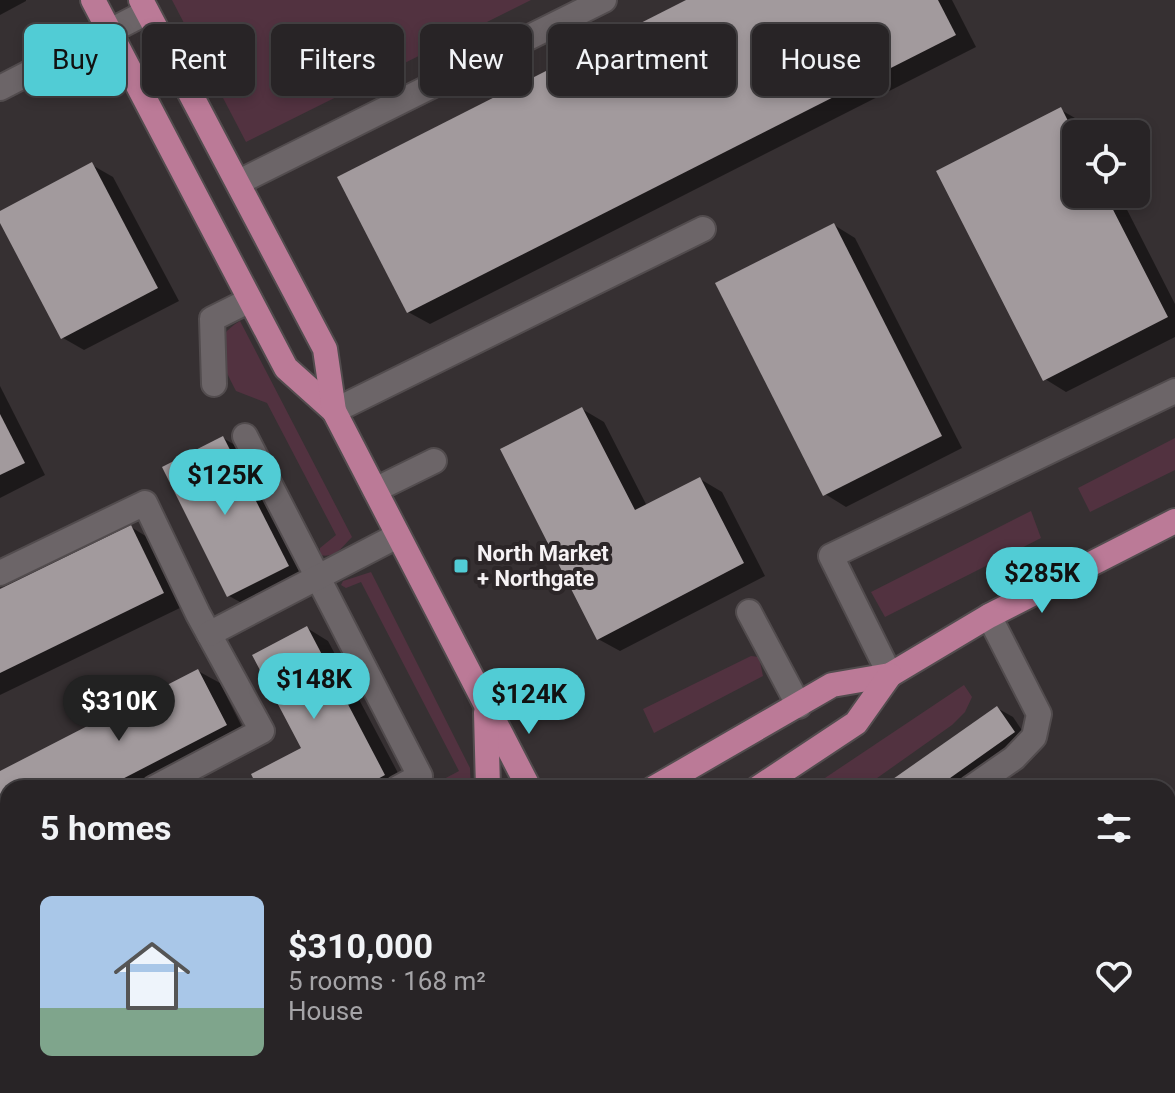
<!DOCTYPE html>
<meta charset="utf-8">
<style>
:root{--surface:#282426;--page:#343032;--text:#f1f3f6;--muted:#a5a4a7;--line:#444143;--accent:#51ccd5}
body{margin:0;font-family:Roboto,sans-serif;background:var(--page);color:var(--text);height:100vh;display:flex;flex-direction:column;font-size:30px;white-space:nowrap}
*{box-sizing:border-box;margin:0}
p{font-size:26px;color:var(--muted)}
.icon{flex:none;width:44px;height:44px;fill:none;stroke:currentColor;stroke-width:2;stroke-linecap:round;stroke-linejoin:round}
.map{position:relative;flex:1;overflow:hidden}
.side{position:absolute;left:0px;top:780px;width:1176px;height:314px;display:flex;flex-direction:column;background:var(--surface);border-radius:24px 24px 0 0;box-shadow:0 4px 12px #0003,0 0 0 2px var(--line)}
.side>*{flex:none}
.guide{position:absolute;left:24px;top:24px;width:1128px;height:72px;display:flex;gap:16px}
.fabs{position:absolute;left:1062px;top:120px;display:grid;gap:16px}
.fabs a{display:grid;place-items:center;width:88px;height:88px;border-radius:12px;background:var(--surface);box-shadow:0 4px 12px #0003,0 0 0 2px var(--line);font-size:40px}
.price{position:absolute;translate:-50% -68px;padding:0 18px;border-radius:28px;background:var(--accent);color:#111;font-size:26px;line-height:52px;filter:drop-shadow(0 2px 4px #0008)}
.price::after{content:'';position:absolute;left:50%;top:48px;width:24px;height:18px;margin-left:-12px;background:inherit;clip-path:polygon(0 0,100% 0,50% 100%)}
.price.on{background:#222;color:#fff}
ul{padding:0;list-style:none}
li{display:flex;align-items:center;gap:24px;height:200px;padding:0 40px}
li+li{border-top:2px solid var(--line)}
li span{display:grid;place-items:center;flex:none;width:224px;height:160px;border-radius:12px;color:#555}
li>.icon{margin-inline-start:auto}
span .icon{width:96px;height:96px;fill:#fffc;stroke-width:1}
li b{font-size:34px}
h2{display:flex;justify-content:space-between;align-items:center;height:96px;padding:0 40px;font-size:34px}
.tag{padding:0 28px;border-radius:12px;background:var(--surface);box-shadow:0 4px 12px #0003,0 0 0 2px var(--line);font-size:28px;line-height:72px}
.tag.on{background:var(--accent);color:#111}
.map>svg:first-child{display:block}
.green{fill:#523240}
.shadow{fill:#0007}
.building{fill:#a29a9d}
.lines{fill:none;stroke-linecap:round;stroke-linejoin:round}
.minor-casing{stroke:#524c4e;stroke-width:28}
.major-casing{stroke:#524c4e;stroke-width:28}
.minor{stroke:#6c6568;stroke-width:24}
.major{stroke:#bb7a97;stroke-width:24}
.poi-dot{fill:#51ccd5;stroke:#2c2628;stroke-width:3}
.labels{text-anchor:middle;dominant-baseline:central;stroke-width:8;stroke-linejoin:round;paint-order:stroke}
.poi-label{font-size:22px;font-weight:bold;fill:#f6f2f4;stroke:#2c2628;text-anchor:start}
</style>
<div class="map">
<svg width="1175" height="1093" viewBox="0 0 1175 1093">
<rect width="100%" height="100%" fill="#363032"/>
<g class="green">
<path d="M 172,0 L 531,0 L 246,142 Z"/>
<path d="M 240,321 L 352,537 C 342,547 335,559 320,555 L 320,548 L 336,535 L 267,403 L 236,391 C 222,362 206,341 240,321 Z"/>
<path d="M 1175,438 L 1175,470 L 1090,512 L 1078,488 Z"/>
<path d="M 1031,511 L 1041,538 L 885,617 L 871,592 Z"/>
<path d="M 371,572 L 470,768 L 471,788 L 447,788 L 442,780 L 459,771 L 361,582 L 346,588 L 341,585 L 343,581 Z"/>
<path d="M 751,656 L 759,657 L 763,676 L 654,733 L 643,709 Z"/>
<path d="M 964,685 L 972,697 L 965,712 L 952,725 L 863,788 L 810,788 Z"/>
</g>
<g class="shadow">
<path d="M 0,0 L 26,0 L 26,1 L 0,15 Z"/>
<path d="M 691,0 L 952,0 L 976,47 L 430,324 L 408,312 Z"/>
<path d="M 1061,110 L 1082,122 L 1088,134 L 1076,134 L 1076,194 L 1119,194 L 1175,304 L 1175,337 L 1066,392 L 1045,379 Z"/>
<path d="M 92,165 L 113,177 L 179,301 L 84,350 L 63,338 L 0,219 L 0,213 Z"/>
<path d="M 834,225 L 855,238 L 962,448 L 846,507 L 825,494 Z"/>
<path d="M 0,386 L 45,475 L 0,498 Z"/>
<path d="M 582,409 L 604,422 L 647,506 L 700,479 L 722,492 L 765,576 L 620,651 L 598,639 Z"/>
<path d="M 223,438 L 245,451 L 309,579 L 251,608 L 229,596 Z"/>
<path d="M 131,527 L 152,540 L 184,606 L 0,695 L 0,591 Z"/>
<path d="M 307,628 L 328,641 L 406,788 L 260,788 L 303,749 Z"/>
<path d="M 198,671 L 220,683 L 247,737 L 149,788 L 8,788 L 8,862 L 0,859 L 0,774 Z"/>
<path d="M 997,708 L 1013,717 L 1030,742 L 966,788 L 883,788 Z"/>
<path d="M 8,913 L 8,992 L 0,983 L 0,917 Z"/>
<path d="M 332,1086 L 466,1086 L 457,1093 L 317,1093 Z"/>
</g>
<g class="building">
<path d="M 686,0 L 938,0 L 956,35 L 407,313 L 337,177 Z"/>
<path d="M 1061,107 L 1076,137 L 1076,194 L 1105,194 L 1168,317 L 1043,381 L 936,171 Z"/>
<path d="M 92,162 L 158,288 L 61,339 L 0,223 L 0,211 Z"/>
<path d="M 834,223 L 942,436 L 823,496 L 715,283 Z"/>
<path d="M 582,407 L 635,510 L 700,477 L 744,563 L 597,640 L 500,449 Z"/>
<path d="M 0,414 L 25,463 L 0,475 Z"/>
<path d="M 223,436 L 289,566 L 227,597 L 162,467 Z"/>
<path d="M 131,525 L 164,593 L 0,673 L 0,589 Z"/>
<path d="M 307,626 L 385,775 L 361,788 L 258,788 L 251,774 L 301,748 L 252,655 Z"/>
<path d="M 198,669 L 227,725 L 105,788 L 8,788 L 8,838 L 0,843 L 0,771 Z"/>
<path d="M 997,706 L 1015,732 L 936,788 L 884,788 L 883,786 Z"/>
<path d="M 8,911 L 8,988 L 2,991 L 0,915 Z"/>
<path d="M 328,1086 L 428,1086 L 418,1093 L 312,1093 Z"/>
</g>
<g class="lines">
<defs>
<g id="minor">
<path d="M 0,88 L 147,12"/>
<path d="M 239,182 L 604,0"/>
<path d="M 214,384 L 212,319 L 250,300"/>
<path d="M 334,411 L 703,229"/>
<path d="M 245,436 L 420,776 L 398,788"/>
<path d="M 375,490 L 434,461"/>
<path d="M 0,573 L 145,503 L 198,614 L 262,731 L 154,788"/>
<path d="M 749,612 L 799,706"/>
<path d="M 209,634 L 397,536"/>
<path d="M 890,675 L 831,556 L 1175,391"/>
<path d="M 971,788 L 1014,758 L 1034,737 L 1039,714 L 989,616"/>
<path d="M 0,869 L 8,865"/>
<path d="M 0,1009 L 8,1026"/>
<path d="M 452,1093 L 462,1086"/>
<path d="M 575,1093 L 583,1086"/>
</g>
<g id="major">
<path d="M 93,0 L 286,368 L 334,411"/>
<path d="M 141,0 L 325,349 L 334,411 L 529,788"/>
<path d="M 486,713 L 488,788"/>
<path d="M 654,788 L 832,685 L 890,675 L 989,616 L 1175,521"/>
<path d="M 758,788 L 856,723 L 890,675"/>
<path d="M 6,1093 L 24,1086"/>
<path d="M 147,1093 L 161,1086"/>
</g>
</defs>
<use href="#minor" class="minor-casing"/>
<use href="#major" class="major-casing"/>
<use href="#minor" class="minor"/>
<use href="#major" class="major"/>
</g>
<rect class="poi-dot" x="453" y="558" width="16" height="16" rx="4"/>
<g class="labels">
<g class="poi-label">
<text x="477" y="553">North Market<tspan x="477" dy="25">+ Northgate</tspan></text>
</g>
</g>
</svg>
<div class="fabs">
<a><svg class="icon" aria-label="locate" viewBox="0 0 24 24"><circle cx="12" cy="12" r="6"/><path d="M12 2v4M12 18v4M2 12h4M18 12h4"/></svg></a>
</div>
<b class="price" style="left:225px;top:517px">$125K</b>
<b class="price" style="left:1042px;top:615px">$285K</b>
<b class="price" style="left:314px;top:721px">$148K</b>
<b class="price" style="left:529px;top:736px">$124K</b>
<b class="price on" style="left:119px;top:743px">$310K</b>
<div class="guide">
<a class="tag on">Buy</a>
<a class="tag">Rent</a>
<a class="tag">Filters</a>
<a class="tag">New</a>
<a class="tag">Apartment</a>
<a class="tag">House</a>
</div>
<section class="side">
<h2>5 homes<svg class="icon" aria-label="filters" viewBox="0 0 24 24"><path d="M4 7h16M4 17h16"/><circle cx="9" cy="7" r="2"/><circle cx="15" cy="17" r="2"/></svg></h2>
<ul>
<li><span style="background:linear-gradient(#a9c7e8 70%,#7fa58c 0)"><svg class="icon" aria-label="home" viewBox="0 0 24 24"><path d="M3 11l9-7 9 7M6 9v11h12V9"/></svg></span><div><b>$310,000</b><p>5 rooms · 168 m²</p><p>House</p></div><svg class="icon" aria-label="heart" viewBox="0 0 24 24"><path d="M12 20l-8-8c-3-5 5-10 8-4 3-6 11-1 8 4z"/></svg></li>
</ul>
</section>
</div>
